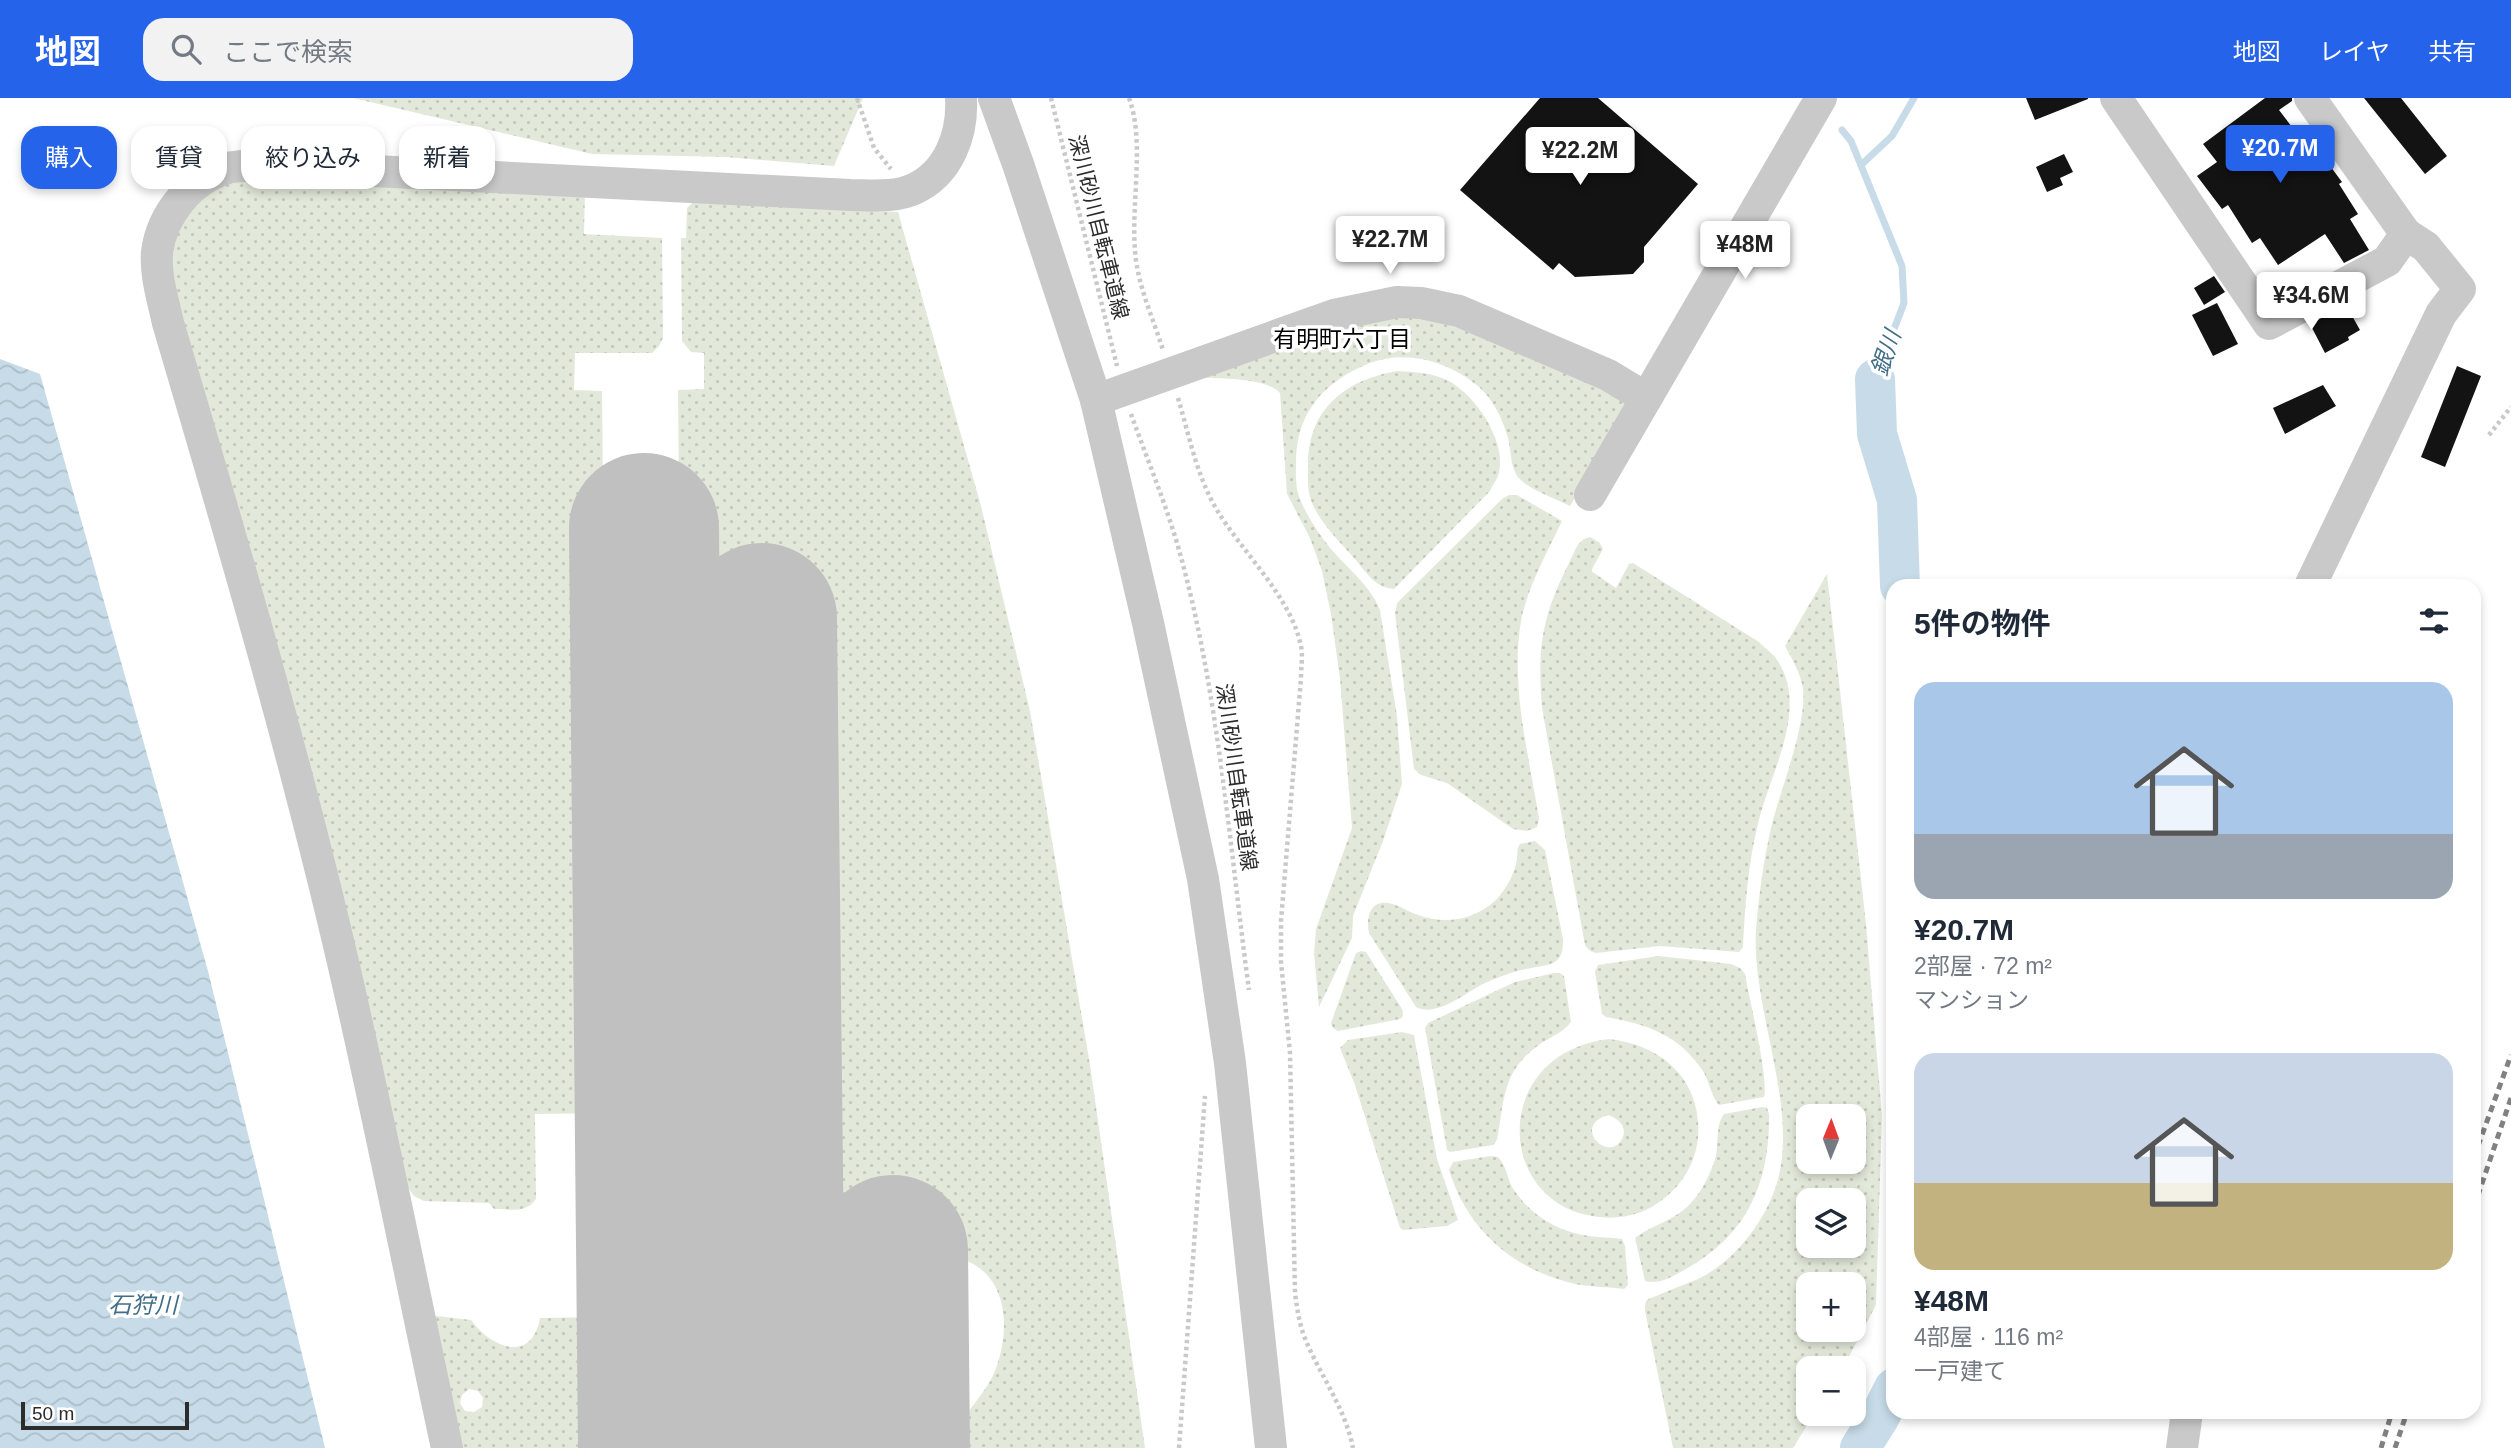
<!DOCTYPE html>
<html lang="ja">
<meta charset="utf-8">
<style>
:root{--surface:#fff;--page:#f2f2f3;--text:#1f2937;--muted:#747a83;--accent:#2563eb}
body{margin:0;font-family:Arial,"Noto Sans JP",sans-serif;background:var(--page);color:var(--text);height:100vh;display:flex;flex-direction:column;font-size:26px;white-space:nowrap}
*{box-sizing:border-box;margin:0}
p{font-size:23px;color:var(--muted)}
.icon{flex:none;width:38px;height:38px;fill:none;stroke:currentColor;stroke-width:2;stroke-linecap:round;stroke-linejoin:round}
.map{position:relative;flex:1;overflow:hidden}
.side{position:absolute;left:1886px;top:481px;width:595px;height:840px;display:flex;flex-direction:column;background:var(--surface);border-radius:21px;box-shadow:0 4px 10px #0003}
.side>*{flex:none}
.banner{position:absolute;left:21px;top:28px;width:665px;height:63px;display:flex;gap:14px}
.needle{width:46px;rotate:1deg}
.controls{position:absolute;left:1796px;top:1006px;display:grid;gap:14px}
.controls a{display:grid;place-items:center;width:70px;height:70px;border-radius:14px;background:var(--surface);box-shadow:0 4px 10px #0003;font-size:35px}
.scale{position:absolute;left:21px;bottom:18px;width:168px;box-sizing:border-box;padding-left:7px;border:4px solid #2c2c2c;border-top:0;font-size:19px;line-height:24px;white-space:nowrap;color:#2c2c2c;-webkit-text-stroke:5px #fff;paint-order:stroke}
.price{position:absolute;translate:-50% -60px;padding:0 16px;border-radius:7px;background:#fff;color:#222;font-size:23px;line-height:46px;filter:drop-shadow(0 2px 4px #0008)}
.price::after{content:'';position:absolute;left:50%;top:42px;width:21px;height:16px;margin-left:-10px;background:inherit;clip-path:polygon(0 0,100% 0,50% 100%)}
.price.active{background:var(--accent);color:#fff}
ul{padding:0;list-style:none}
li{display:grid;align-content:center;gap:14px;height:371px;padding:0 28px}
li span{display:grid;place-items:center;height:217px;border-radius:21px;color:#555}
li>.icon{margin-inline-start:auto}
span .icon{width:126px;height:126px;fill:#fffc;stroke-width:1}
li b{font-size:30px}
h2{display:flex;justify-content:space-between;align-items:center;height:84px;padding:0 28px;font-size:30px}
.tag{padding:0 24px;border-radius:21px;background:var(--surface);box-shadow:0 4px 10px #0003;font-size:24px;line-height:63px}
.tag.active{background:var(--accent);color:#fff}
header{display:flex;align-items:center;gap:42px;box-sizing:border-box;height:98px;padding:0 35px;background:var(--accent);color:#fff}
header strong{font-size:33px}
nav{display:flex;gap:38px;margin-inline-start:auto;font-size:24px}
.search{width:490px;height:63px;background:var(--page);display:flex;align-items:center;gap:18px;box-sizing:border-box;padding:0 24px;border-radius:21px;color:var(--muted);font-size:26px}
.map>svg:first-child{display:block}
.grass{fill:url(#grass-dots);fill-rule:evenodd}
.water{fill:url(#water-waves)}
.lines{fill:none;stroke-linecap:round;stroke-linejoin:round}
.stream{stroke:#c7dce8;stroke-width:7}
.river{stroke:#c7dce8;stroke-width:40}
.runway{stroke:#c0c0c0;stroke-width:150}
.building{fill:#131313}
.path{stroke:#c9c9c9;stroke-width:4.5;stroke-dasharray:3.5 3.5;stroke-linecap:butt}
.minor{stroke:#c9c9c9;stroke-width:32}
.rail{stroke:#818181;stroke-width:5;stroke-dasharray:7 5;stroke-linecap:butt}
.labels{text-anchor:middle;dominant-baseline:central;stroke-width:7;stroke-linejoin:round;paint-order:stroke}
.street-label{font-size:21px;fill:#2c2c2c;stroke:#fff}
.neighbourhood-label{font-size:23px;fill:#000;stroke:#fff}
.water-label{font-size:23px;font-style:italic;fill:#416e87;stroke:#fff}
</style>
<header>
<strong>地図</strong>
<div class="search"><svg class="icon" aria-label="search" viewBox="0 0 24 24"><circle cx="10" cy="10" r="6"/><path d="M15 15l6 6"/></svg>ここで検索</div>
<nav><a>地図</a><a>レイヤ</a><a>共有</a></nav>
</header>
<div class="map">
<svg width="2511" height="1350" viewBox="0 0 2511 1350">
<defs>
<pattern id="grass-dots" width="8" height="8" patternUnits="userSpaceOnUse" patternTransform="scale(1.75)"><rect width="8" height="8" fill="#e3e9da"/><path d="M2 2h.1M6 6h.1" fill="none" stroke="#c3c8bb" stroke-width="1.8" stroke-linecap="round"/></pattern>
<pattern id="water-waves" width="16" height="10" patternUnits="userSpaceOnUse" patternTransform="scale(1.75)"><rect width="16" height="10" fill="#c7dce8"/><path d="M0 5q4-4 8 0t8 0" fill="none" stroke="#abbdc7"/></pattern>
</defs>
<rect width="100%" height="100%" fill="#fff"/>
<g class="grass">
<path d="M 353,0 L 863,0 L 834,68 L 726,59 L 592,56 Z"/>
<path d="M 251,81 L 585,94 L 584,136 L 662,140 L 663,240 L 659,248 L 652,255 L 575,255 L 574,292 L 602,293 L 610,1015 L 535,1016 L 536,1101 C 526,1116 510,1111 494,1111 L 489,1105 L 424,1103 L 414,1098 L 407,1088 L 303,640 L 171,182 L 173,140 L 196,105 L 213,92 L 230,85 Z"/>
<path d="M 693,104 L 898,114 L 981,408 L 1030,613 L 1090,967 L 1145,1350 L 947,1350 C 957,1321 983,1301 995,1273 C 1010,1235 1010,1180 965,1162 C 959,1159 952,1155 945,1154 C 919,1151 891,1155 865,1155 L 867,1350 L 689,1350 L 702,1282 L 699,1016 L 685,1015 L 678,292 L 704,291 L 704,255 L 691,254 L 682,243 L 681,140 L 686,140 L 687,110 Z"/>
<path d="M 1427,217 L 1619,295 L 1625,306 L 1623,320 L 1570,408 C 1557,401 1522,389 1516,376 C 1510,365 1511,351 1508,340 C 1503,322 1493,301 1479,289 C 1450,264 1407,251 1370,265 C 1325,283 1296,314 1296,364 C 1296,376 1295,389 1300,401 C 1306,416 1317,433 1327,446 C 1344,468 1370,486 1380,512 L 1397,618 L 1402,686 L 1383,743 L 1353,818 L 1352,840 L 1319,909 L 1314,855 L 1316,831 L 1352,730 L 1340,581 L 1331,516 L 1322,473 L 1310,440 L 1287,396 L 1280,295 C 1266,279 1218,281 1196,279 L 1368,218 Z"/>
<path d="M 1398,273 C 1415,274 1432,275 1447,282 C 1475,296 1509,345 1498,378 C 1496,383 1492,388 1490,393 L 1394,491 C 1374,489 1367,475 1354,460 C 1339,443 1316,421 1310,399 C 1307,389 1308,377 1308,367 C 1308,311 1346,281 1398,273 Z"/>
<path d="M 639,376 L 667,402 L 675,1016 L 619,1015 L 613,402 Z"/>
<path d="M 1509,397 L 1517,397 L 1562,423 C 1548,453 1527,490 1521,523 C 1510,588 1529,657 1539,721 L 1537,729 L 1527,733 L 1513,731 L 1447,685 L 1421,677 L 1414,671 L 1395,515 L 1397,505 L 1403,499 L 1502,401 Z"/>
<path d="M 1590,439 L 1600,445 L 1603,451 L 1591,473 L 1616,490 L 1629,466 L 1633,465 L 1759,544 C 1764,549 1770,554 1775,559 C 1812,608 1769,676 1758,726 C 1748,766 1745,808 1743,849 L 1739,854 L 1660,848 L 1596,855 L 1590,853 L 1585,847 L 1542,610 C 1537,548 1542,518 1570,463 C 1575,453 1578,441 1590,439 Z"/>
<path d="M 1827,476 L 1866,826 L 1882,1018 L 1876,1207 L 1843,1270 L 1808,1270 L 1808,1316 L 1814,1316 L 1793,1350 L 1673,1350 L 1645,1213 C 1645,1210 1645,1206 1646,1203 C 1648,1200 1692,1184 1700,1180 C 1734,1163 1764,1125 1776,1088 C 1801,1013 1751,912 1756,831 C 1759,796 1764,759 1772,726 C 1781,691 1807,625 1803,591 C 1801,576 1792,561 1785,548 ZM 1808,1018 L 1853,1018 L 1853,1064 L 1808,1064 ZM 1808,1102 L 1853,1102 L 1853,1148 L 1808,1148 ZM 1808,1186 L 1853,1186 L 1853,1232 L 1808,1232 Z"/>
<path d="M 1535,743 L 1545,752 L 1563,841 C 1563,850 1563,860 1553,865 C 1546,868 1534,869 1526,871 C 1512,874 1498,879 1485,885 C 1466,894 1437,920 1416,909 L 1369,835 C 1366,822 1369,802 1388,805 C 1398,806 1408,814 1418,817 C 1443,826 1469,823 1490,807 C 1503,797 1514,779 1517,761 C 1518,755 1516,752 1520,746 Z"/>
<path d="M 1361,853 L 1366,854 L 1402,911 L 1403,918 L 1400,921 L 1338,933 L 1333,930 L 1331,925 L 1356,855 Z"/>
<path d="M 1659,858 L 1731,866 L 1740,870 L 1745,876 C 1749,899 1769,982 1764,999 L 1719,1007 C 1712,1000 1709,983 1703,973 C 1678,936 1648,927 1606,919 L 1602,916 L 1595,874 L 1598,867 Z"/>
<path d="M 1554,875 L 1560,875 L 1564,878 L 1571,924 C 1563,935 1550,939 1540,946 C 1501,974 1505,1001 1497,1042 L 1493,1047 L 1450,1054 L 1447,1052 L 1425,930 L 1428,925 L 1515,884 Z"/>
<path d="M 1402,934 L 1414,937 L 1415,943 L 1437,1061 L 1458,1122 L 1447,1128 L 1403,1132 L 1400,1130 L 1355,987 L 1340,950 L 1348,942 Z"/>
<path d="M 1609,941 C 1655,946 1694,974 1698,1023 C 1701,1051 1689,1080 1667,1098 C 1648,1115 1624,1122 1599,1119 C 1494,1109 1489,955 1609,941 ZM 1608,1017 C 1619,1021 1628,1029 1622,1041 C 1608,1066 1571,1028 1608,1017 Z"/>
<path d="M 1762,1009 L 1767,1010 L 1769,1016 C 1770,1084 1748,1136 1686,1171 C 1674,1178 1659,1187 1645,1183 L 1635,1140 C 1648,1130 1664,1125 1678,1116 C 1697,1104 1710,1079 1716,1058 C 1719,1045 1715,1028 1724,1016 Z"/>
<path d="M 1490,1058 L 1498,1059 C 1506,1067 1507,1079 1512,1089 C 1530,1117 1556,1133 1589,1138 C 1600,1140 1611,1139 1622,1141 L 1625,1148 L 1628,1187 L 1624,1191 C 1608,1189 1591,1189 1575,1186 C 1514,1172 1468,1133 1449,1072 L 1453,1064 Z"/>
<path d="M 428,1217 L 471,1222 C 491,1250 532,1266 540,1220 L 599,1219 L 599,1288 L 613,1350 L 457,1350 ZM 469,1291 L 478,1293 L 483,1300 L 482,1309 L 474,1314 L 465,1313 L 460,1305 L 462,1297 Z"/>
<path d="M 634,1218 L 665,1219 L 666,1284 L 680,1350 L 623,1350 L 635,1287 Z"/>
</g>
<path class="water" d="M 0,261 L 40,276 L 208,873 L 325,1350 L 0,1350 Z"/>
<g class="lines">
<g class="stream">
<path d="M 1842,32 L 1851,43 L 1902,168 L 1904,205 L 1875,281"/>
<path d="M 1861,67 L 1892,38 L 1914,0"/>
</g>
<g class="river">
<path d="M 1875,281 L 1877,336 L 1897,402 L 1900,488"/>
<path d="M 1860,1350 L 1879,1320 L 1894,1290"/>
</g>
<g class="runway">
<path d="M 644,430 L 653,1350"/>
<path d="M 762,520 L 771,1350"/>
<path d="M 893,1152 L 895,1350"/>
</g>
</g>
<g class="building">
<path d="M 1540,0 L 1598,0 L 1698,86 L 1644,149 L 1644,164 L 1633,176 L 1575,179 L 1559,165 L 1553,172 L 1460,92 Z"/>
<path d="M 2026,0 L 2088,0 L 2088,1 L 2035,22 Z"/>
<path d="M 2265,0 L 2292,0 L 2292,3 L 2279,12 L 2301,41 L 2307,37 L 2342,84 L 2339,86 L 2358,116 L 2350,121 L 2369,152 L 2344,165 L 2325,136 L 2278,167 L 2260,140 L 2252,145 L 2228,107 L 2222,111 L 2197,78 L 2217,64 L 2203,46 Z"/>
<path d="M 2364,0 L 2401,0 L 2447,58 L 2425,76 Z"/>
<path d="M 2064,56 L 2073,74 L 2060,80 L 2063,87 L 2047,94 L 2036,69 Z"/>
<path d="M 2214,178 L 2225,194 L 2204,207 L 2194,190 Z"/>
<path d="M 2217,205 L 2238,246 L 2213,258 L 2192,217 Z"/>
<path d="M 2346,207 L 2360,232 L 2348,239 L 2349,242 L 2325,255 L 2310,226 Z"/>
<path d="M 2457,268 L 2481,278 L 2445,369 L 2421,359 Z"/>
<path d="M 2323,287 L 2336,308 L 2285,336 L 2273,310 Z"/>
</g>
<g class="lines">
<g class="path">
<path d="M 857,0 L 874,50 L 891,71"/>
<path d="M 1051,0 L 1117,268"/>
<path d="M 1129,0 C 1145,43 1131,105 1135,152 C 1137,186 1153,220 1163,252"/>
<path d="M 1178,300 C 1189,337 1197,379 1217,412 C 1242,454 1291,499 1301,548 C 1303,558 1301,569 1301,580 L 1281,823 L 1281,864 L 1290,955 L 1295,1195 C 1297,1210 1299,1224 1304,1238 C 1319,1276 1345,1309 1353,1350"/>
<path d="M 1131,316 C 1147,361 1166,406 1179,452 C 1219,595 1229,745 1249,892"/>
<path d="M 2489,337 L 2511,309"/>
<path d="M 1179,1350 L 1205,998"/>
</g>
<g class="minor">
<path d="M 994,0 L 1018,66 L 1096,302 L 1148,525 L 1203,781 L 1230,965 L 1271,1350"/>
<path d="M 2116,0 L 2269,226 L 2387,163 L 2406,136 L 2310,0"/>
<path d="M 1096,302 L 1334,217 L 1397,204 L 1421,205 L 1459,213 L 1608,277 L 1646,300"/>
<path d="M 1590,397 L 1821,0"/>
<path d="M 2310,488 L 2441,216 L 2460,191 L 2426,149 L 2406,136"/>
<path d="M 447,1350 C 412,1187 380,1023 342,860 C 292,646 230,435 168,225 C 163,202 155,177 157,154 C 162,116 191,81 228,70 C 237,68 246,68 255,67 L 850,97 C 870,97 895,100 914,91 C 949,75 963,36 961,0"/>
<path d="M 2182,1350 L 2187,1314"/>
</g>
<g class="rail">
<path d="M 2474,1059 L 2511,957"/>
<path d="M 2474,1109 L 2511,1000"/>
<path d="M 2381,1350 L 2392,1314"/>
<path d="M 2395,1350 L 2407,1314"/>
</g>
</g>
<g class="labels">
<g class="street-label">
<text transform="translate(1099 129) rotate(76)">深川砂川自転車道線</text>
<text transform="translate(1237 679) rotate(82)">深川砂川自転車道線</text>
</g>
<g class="neighbourhood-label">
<text x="1342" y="241">有明町六丁目</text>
</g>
<g class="water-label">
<text transform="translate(1886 255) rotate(-71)">銀川</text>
<text x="143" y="1207">石狩川</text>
</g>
</g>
</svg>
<div class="controls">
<a><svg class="needle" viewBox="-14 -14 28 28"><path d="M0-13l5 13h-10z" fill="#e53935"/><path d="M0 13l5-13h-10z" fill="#747a83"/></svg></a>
<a><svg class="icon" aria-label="layers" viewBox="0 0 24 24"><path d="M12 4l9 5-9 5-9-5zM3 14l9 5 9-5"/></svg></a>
<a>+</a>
<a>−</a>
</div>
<div class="scale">50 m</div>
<b class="price active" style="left:2280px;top:87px">¥20.7M</b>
<b class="price" style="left:1580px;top:89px">¥22.2M</b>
<b class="price" style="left:1390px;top:178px">¥22.7M</b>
<b class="price" style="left:1745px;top:183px">¥48M</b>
<b class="price" style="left:2311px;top:234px">¥34.6M</b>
<div class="banner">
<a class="tag active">購入</a>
<a class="tag">賃貸</a>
<a class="tag">絞り込み</a>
<a class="tag">新着</a>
</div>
<section class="side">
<h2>5件の物件<svg class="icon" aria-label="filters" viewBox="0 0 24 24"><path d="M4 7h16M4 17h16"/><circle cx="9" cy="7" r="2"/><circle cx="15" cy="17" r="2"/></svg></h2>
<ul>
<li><span style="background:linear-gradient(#a9c7e8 70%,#9aa5b1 0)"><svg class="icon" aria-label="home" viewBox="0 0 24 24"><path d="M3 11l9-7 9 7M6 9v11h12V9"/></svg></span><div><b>¥20.7M</b><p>2部屋 · 72 m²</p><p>マンション</p></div></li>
<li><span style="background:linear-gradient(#c9d6e8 60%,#c2b280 0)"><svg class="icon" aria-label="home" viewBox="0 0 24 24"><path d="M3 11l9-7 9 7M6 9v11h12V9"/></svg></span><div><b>¥48M</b><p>4部屋 · 116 m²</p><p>一戸建て</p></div></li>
</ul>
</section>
</div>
